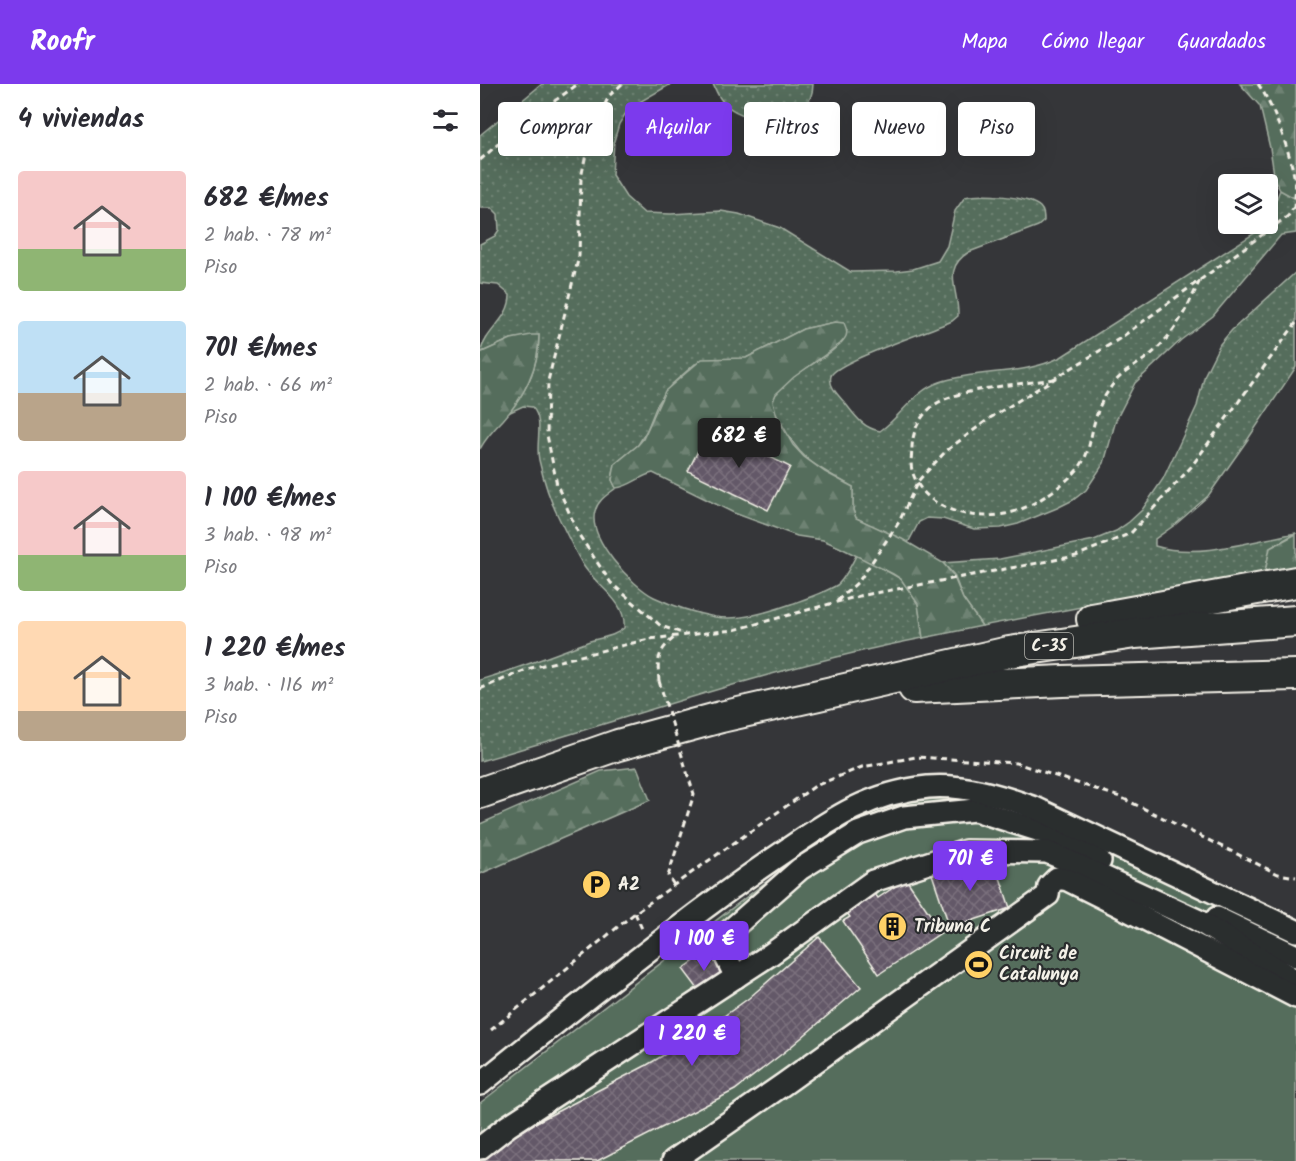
<!DOCTYPE html>
<html lang="es">
<meta charset="utf-8">
<style>
:root{--surface:#fff;--page:#f2f2f3;--text:#2b2b33;--muted:#7c7c81;--accent:#7c3aed}
body{margin:0;font-family:Kalam,sans-serif;background:var(--page);color:var(--text);height:100vh;display:flex;flex-direction:column;font-size:22px;white-space:nowrap}
*{box-sizing:border-box;margin:0}
p{font-size:20px;color:var(--muted)}
.icon{flex:none;width:33px;height:33px;fill:none;stroke:currentColor;stroke-width:2;stroke-linecap:round;stroke-linejoin:round}
.map{position:relative;flex:1;overflow:hidden}
.details{display:flex;flex-direction:column;background:var(--surface);width:480px}
.details>*{flex:none}
.hud{position:absolute;left:18px;top:18px;width:570px;height:54px;display:flex;gap:12px}
.tools{position:absolute;left:738px;top:90px;display:grid;gap:12px}
.tools a{display:grid;place-items:center;width:60px;height:60px;border-radius:6px;background:var(--surface);box-shadow:0 6px 24px #0002;font-size:30px}
.price{position:absolute;translate:-50% -51px;padding:0 14px;border-radius:6px;background:var(--accent);color:#fff;font-size:20px;line-height:39px;filter:drop-shadow(0 2px 3px #0008)}
.price::after{content:'';position:absolute;left:50%;top:36px;width:18px;height:14px;margin-left:-9px;background:inherit;clip-path:polygon(0 0,100% 0,50% 100%)}
.price.on{background:#222;color:#fff}
ul{padding:0;list-style:none}
li{display:flex;align-items:center;gap:18px;height:150px;padding:0 18px}
li span{display:grid;place-items:center;flex:none;width:168px;height:120px;border-radius:6px;color:#555}
li>.icon{margin-inline-start:auto}
span .icon{width:72px;height:72px;fill:#fffc;stroke-width:1}
li b{font-size:26px}
h2{display:flex;justify-content:space-between;align-items:center;height:72px;padding:0 18px;font-size:26px}
.chip{padding:0 21px;border-radius:6px;background:var(--surface);box-shadow:0 6px 24px #0002;font-size:21px;line-height:54px}
.chip.on{background:var(--accent);color:#fff}
header{display:flex;align-items:center;gap:36px;box-sizing:border-box;height:84px;padding:0 30px;background:var(--accent);color:#fff}
header strong{font-size:28px}
nav{display:flex;gap:33px;margin-inline-start:auto;font-size:21px}
main{display:flex;flex:1;min-height:0}
.map>svg:first-child{display:block}
.green{fill:url(#green-dots);stroke:#a4afa2;stroke-width:1.5}
.forest{fill:url(#forest-firs);stroke:#a4afa2;stroke-width:1.5}
.pitch{fill:#556d5b;stroke:#a4afa2;stroke-width:1.5}
.building{fill:url(#building-cross-hatch);stroke:#f4f1e8;stroke-width:1.5}
.lines{fill:none;stroke-linecap:round;stroke-linejoin:round}
.minor-casing{stroke:#f4f1e8;stroke-width:26}
.highway-casing{stroke:#f4f1e8;stroke-width:34}
.path{stroke:#f4f1e8;stroke-width:3;stroke-dasharray:6 4.5;stroke-linecap:butt}
.minor{stroke:#2a2d2e;stroke-width:21}
.highway{stroke:#2a2d2e;stroke-width:30}
.path-bridge{stroke:#f4f1e8;stroke-width:3;stroke-dasharray:6 4.5;stroke-linecap:butt}
.labels{text-anchor:middle;dominant-baseline:central;stroke-width:4.5;stroke-linejoin:round;paint-order:stroke}
.shield{fill:#2a2d2e;stroke:#b7b6b0;stroke-width:1.5}
.shield-label{font-size:16px;font-weight:bold;fill:#f4f1e8}
.poi-label{font-size:18px;font-weight:bold;fill:#f4f1e8;stroke:#2a2d2e;text-anchor:start}
</style>
<header>
<strong>Roofr</strong>
<nav><a>Mapa</a><a>Cómo llegar</a><a>Guardados</a></nav>
</header>
<main>
<section class="details">
<h2>4 viviendas<svg class="icon" aria-label="filters" viewBox="0 0 24 24"><path d="M4 7h16M4 17h16"/><circle cx="9" cy="7" r="2"/><circle cx="15" cy="17" r="2"/></svg></h2>
<ul>
<li><span style="background:linear-gradient(#f6c9c9 65%,#8fb573 0)"><svg class="icon" aria-label="home" viewBox="0 0 24 24"><path d="M3 11l9-7 9 7M6 9v11h12V9"/></svg></span><div><b>682 €/mes</b><p>2 hab. · 78 m²</p><p>Piso</p></div></li>
<li><span style="background:linear-gradient(#bfe0f5 60%,#b9a48a 0)"><svg class="icon" aria-label="home" viewBox="0 0 24 24"><path d="M3 11l9-7 9 7M6 9v11h12V9"/></svg></span><div><b>701 €/mes</b><p>2 hab. · 66 m²</p><p>Piso</p></div></li>
<li><span style="background:linear-gradient(#f6c9c9 70%,#8fb573 0)"><svg class="icon" aria-label="home" viewBox="0 0 24 24"><path d="M3 11l9-7 9 7M6 9v11h12V9"/></svg></span><div><b>1 100 €/mes</b><p>3 hab. · 98 m²</p><p>Piso</p></div></li>
<li><span style="background:linear-gradient(#ffd9b3 75%,#b9a48a 0)"><svg class="icon" aria-label="home" viewBox="0 0 24 24"><path d="M3 11l9-7 9 7M6 9v11h12V9"/></svg></span><div><b>1 220 €/mes</b><p>3 hab. · 116 m²</p><p>Piso</p></div></li>
</ul>
</section>
<div class="map">
<svg width="816" height="1077" viewBox="0 0 816 1077">
<defs>
<pattern id="green-dots" width="8" height="8" patternUnits="userSpaceOnUse" patternTransform="scale(1.5)"><rect width="8" height="8" fill="#556d5b"/><path d="M2 2h.1M6 6h.1" fill="none" stroke="#6e8273" stroke-width="1.8" stroke-linecap="round"/></pattern>
<pattern id="forest-firs" width="22" height="20" patternUnits="userSpaceOnUse" patternTransform="scale(1.5)"><rect width="22" height="20" fill="#556d5b"/><path d="M5 1l3.5 6h-7zM16 11l3.5 6h-7z" fill="#6e8273"/></pattern>
<pattern id="building-cross-hatch" width="8" height="8" patternUnits="userSpaceOnUse" patternTransform="scale(1.5)"><rect width="8" height="8" fill="#635867"/><path d="M0 0l8 8M0 8l8-8" fill="none" stroke="#7a707d"/></pattern>
</defs>
<rect width="100%" height="100%" fill="#353639"/>
<filter id="ink" filterUnits="userSpaceOnUse"><feTurbulence type="fractalNoise" baseFrequency=".0167" numOctaves="2"/><feDisplacementMap in="SourceGraphic" scale="12" xChannelSelector="R" yChannelSelector="G"/><feConvolveMatrix kernelMatrix="1 2 1 2 8 2 1 2 1" color-interpolation-filters="sRGB"/></filter>
<g filter="url(#ink)">
<g class="green">
<path d="M 62,0 L 191,0 L 149,24 L 139,40 L 134,57 L 132,91 L 146,113 L 164,129 L 191,130 L 241,127 L 259,130 L 300,144 L 371,188 L 417,187 L 433,185 L 458,177 L 467,162 L 475,127 L 485,113 C 501,109 548,112 560,123 C 564,127 564,132 564,137 L 558,142 L 489,168 C 461,185 479,205 478,232 L 472,237 C 453,246 355,278 351,292 C 348,302 359,312 365,319 C 375,332 383,344 400,347 C 421,333 433,307 460,298 C 500,285 543,292 581,273 L 778,147 L 784,140 L 788,140 C 788,134 797,114 800,106 L 816,115 L 816,149 L 801,151 L 733,232 L 701,256 L 655,299 L 636,336 L 624,379 L 606,406 L 593,416 L 577,424 L 538,440 L 521,444 L 494,445 L 463,435 L 447,434 L 439,438 L 428,459 L 376,434 L 373,426 L 373,403 C 337,382 322,379 302,340 C 298,333 293,327 293,319 C 294,291 363,274 367,246 L 355,238 L 323,245 L 266,274 L 215,280 L 191,301 L 177,321 L 167,346 L 158,361 L 135,380 L 132,396 L 136,404 C 127,411 118,416 115,427 C 107,454 152,502 174,513 C 193,522 214,529 235,533 C 260,537 288,528 311,520 C 325,515 344,509 357,501 C 365,495 372,479 377,470 L 421,495 L 438,519 L 443,554 C 292,583 147,635 0,677 L 0,596 C 37,585 73,571 110,557 C 122,553 134,553 144,544 C 147,517 116,502 103,481 C 94,466 86,449 78,432 C 70,416 63,394 59,376 C 55,359 65,337 52,323 L 43,322 L 28,329 C 47,307 59,281 59,251 L 31,255 L 0,269 C 6,245 30,235 30,211 L 18,201 L 0,199 L 0,160 L 15,152 L 19,146 L 18,130 L 12,124 L 0,124 L 0,51 Z"/>
<path d="M 233,0 L 333,0 C 333,43 269,43 245,20 C 239,15 236,7 233,0 Z"/>
<path d="M 816,188 L 816,283 L 768,355 L 728,412 L 696,440 L 675,455 L 675,462 C 718,475 773,457 816,449 L 790,464 L 785,488 L 502,542 L 483,515 L 474,491 L 463,479 L 520,475 L 614,456 L 636,447 L 649,438 L 662,426 L 683,395 L 717,322 L 725,290 L 740,260 L 752,246 Z"/>
</g>
<g class="forest">
<path d="M 760,0 L 816,0 L 816,115 L 800,106 L 795,97 L 790,64 L 780,22 Z"/>
<path d="M 355,238 L 364,239 C 369,249 367,253 360,260 L 314,293 L 296,310 L 293,317 L 297,333 L 313,361 L 324,373 L 345,388 L 373,403 L 373,426 L 376,434 L 422,455 L 463,479 L 473,491 L 483,515 L 502,542 L 443,554 L 438,520 L 421,495 L 413,490 L 359,463 L 343,456 L 317,452 L 254,429 L 173,389 C 159,392 150,403 136,404 L 132,396 L 135,380 L 158,361 L 163,355 L 185,307 L 222,275 L 266,274 L 323,245 Z"/>
<path d="M 51,251 L 59,251 C 59,283 44,313 23,336 C 14,345 6,354 0,365 L 0,269 L 31,255 Z"/>
<path d="M 816,450 L 816,482 L 785,488 L 790,464 Z"/>
<path d="M 157,683 L 170,716 L 0,790 L 0,740 L 121,687 Z"/>
</g>
<path class="pitch" d="M 481,713 L 570,740 L 651,782 L 816,860 L 816,1077 L 0,1077 L 0,1019 L 348,750 L 394,728 L 431,717 Z"/>
<g class="building">
<path d="M 230,343 L 310,383 L 288,426 L 208,387 Z"/>
<path d="M 514,775 L 530,824 L 470,844 L 450,784 L 469,778 L 473,788 Z"/>
<path d="M 426,795 L 462,848 L 399,890 L 363,837 L 370,833 L 363,824 L 391,805 L 398,814 Z"/>
<path d="M 339,853 L 381,903 L 307,966 L 255,1006 L 117,1077 L 0,1077 L 0,1073 L 55,1039 L 167,981 L 219,950 L 269,914 Z"/>
<path d="M 228,867 L 245,891 L 221,909 L 203,885 Z"/>
</g>
<g class="lines">
<defs>
<g id="minor">
<path d="M 737,834 L 816,872"/>
<path d="M 256,893 L 238,857 L 320,785 L 378,749 L 424,733 L 495,726 L 570,750 L 620,777"/>
<path d="M 0,1000 C 63,949 126,899 190,850 C 224,824 258,799 293,775 C 345,740 382,710 448,703 C 485,700 521,712 555,724 L 816,847"/>
<path d="M 0,1064 L 28,1042 L 291,870 L 393,797 L 485,767 L 567,768 L 591,778 L 717,836 L 816,897"/>
<path d="M 193,1077 L 304,1000 L 568,811 L 569,802 L 577,794 L 588,796 L 638,821 L 816,913"/>
</g>
<g id="highway">
<path d="M 612,535 L 816,498"/>
<path d="M 434,604 L 583,597 L 816,591"/>
<path d="M 0,709 L 138,661 L 241,633 L 529,568 L 655,549 L 816,537"/>
</g>
</defs>
<use href="#minor" class="minor-casing"/>
<use href="#highway" class="highway-casing"/>
<g class="path">
<path d="M 142,0 L 129,12 L 110,51 L 101,94 L 99,172 L 68,297 L 67,351 L 77,401 L 99,451 L 131,499 L 181,542 L 205,550"/>
<path d="M 778,0 C 793,20 812,73 815,98 C 816,106 815,115 814,122"/>
<path d="M 0,76 L 33,47 L 98,0"/>
<path d="M 574,295 C 543,300 485,304 459,318 C 442,328 433,344 432,363 C 432,370 430,379 432,386 C 442,425 490,437 525,430 C 549,426 582,403 598,385 C 611,369 610,349 617,330 C 619,322 624,313 629,306 C 639,289 655,283 670,271 C 694,251 707,225 720,196"/>
<path d="M 357,517 L 379,497 L 419,438 L 438,397 L 466,367 L 510,334 L 639,255 L 808,132 L 816,120"/>
<path d="M 179,597 C 177,573 178,567 196,552"/>
<path d="M 0,605 L 51,584 L 169,555 L 254,546 L 379,512 L 596,472 L 651,449 L 711,383 L 816,239"/>
<path d="M 194,801 L 188,792 L 214,710 L 210,698"/>
<path d="M 155,829 L 163,847"/>
<path d="M 11,946 L 155,829 L 194,801 L 335,702 L 382,683 L 436,673 L 536,679 L 640,713 L 798,790 L 816,793"/>
</g>
<use href="#minor" class="minor"/>
<use href="#highway" class="highway"/>
<path class="path-bridge" d="M 179,597 L 210,698"/>
</g>
</g>
<defs>
<symbol id="parking-disc" viewBox="-11 -11 22 22"><circle r="9.5" fill="#ffd166" stroke="#2a2d2e"/><path d="M-3.5-5.5H1a3.5 3.5 0 0 1 0 7H-1V5.5H-3.5ZM-1-3.4V-.6H.8a1.4 1.4 0 0 0 0-2.8Z" fill="#111"/></symbol>
<symbol id="building-disc" viewBox="-11 -11 22 22"><circle r="9.5" fill="#ffd166" stroke="#2a2d2e"/><path d="M-4-6H4V6H1V3H-1V6H-4ZM-2.5-4.3h1.7v1.8h-1.7ZM.8-4.3h1.7v1.8H.8ZM-2.5-1h1.7V.8h-1.7ZM.8-1h1.7V.8H.8Z" fill="#111"/></symbol>
<symbol id="stadium-disc" viewBox="-11 -11 22 22"><circle r="9.5" fill="#ffd166" stroke="#2a2d2e"/><path d="M0-5a6.5 5 0 1 0 0 10a6.5 5 0 1 0 0-10ZM-3.5-1.8h7v3.6h-7Z" fill="#111"/></symbol>
</defs>
<g fill-rule="evenodd">
<use href="#parking-disc" x="100" y="784" width="33" height="33"/>
<use href="#building-disc" x="396" y="826" width="33" height="33"/>
<use href="#stadium-disc" x="482" y="864" width="33" height="33"/>
</g>
<g class="labels">
<rect class="shield" x="545" y="549" width="48" height="26" rx="4.5"/>
<g class="shield-label">
<text x="569" y="562">C-35</text>
</g>
<g class="poi-label">
<text x="138" y="801">A2</text>
<text x="434" y="843">Tribuna C</text>
<text x="519" y="870">Circuit de<tspan x="519" dy="21">Catalunya</tspan></text>
</g>
</g>
</svg>
<div class="tools">
<a><svg class="icon" aria-label="layers" viewBox="0 0 24 24"><path d="M12 4l9 5-9 5-9-5zM3 14l9 5 9-5"/></svg></a>
</div>
<b class="price on" style="left:259px;top:385px">682 €</b>
<b class="price" style="left:490px;top:808px">701 €</b>
<b class="price" style="left:224px;top:888px">1 100 €</b>
<b class="price" style="left:212px;top:983px">1 220 €</b>
<div class="hud">
<a class="chip">Comprar</a>
<a class="chip on">Alquilar</a>
<a class="chip">Filtros</a>
<a class="chip">Nuevo</a>
<a class="chip">Piso</a>
</div>
</div>
</main>
